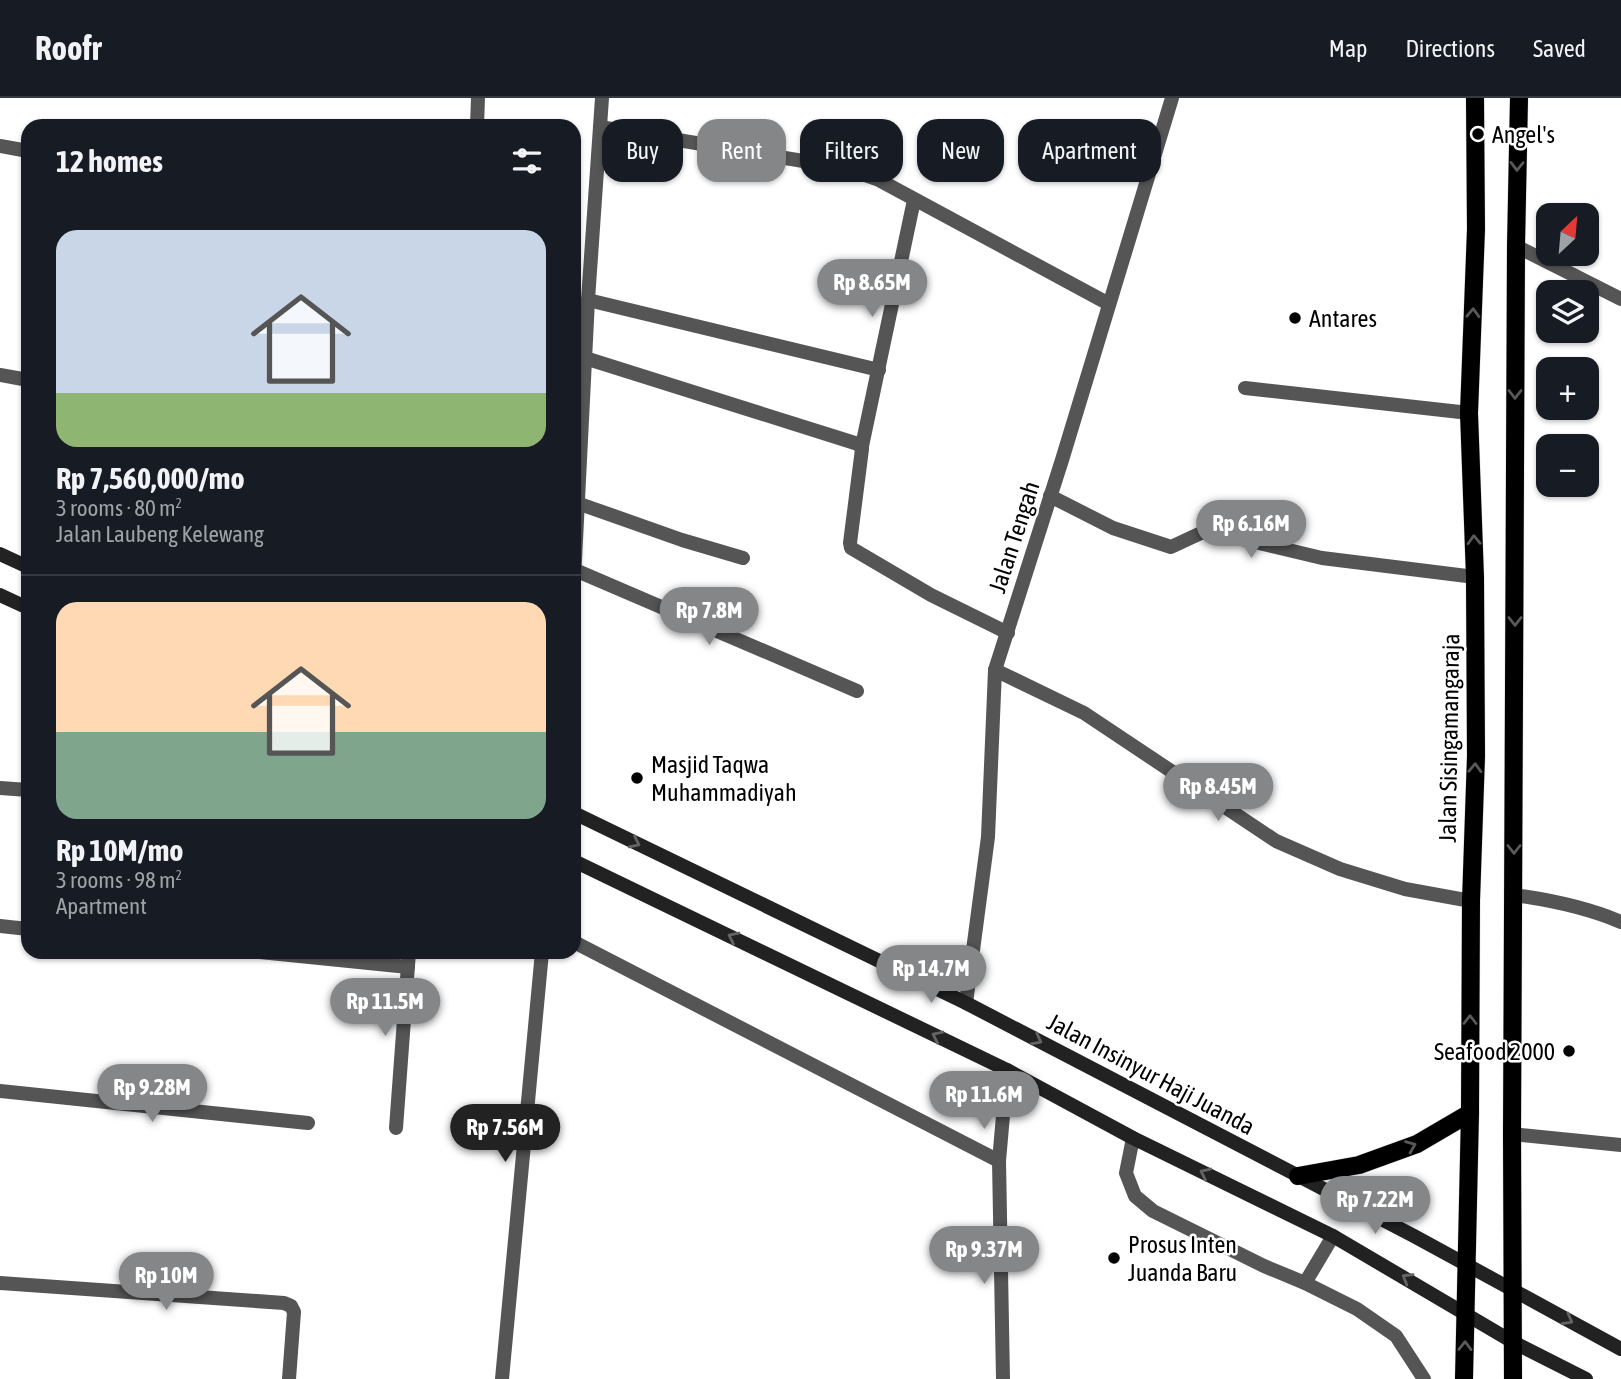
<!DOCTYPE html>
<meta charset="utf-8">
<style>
:root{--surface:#171b24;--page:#20242c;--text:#f1f3f6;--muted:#9ea1a6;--line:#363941;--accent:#858687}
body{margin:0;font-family:"Asap Condensed",sans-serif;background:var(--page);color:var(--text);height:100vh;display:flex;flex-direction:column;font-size:26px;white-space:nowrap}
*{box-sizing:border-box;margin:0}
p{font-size:23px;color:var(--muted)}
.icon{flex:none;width:38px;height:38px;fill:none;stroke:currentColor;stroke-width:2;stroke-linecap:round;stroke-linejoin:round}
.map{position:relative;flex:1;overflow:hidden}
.panel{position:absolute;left:21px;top:21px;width:560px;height:840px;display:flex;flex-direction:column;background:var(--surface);border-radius:21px;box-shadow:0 2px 5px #0004}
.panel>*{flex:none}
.hud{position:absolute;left:602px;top:21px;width:665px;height:63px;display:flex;gap:14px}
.needle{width:46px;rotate:26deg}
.controls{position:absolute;left:1536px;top:105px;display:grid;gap:14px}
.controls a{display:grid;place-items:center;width:63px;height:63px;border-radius:14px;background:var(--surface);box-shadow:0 2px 5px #0004;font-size:35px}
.price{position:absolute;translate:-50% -60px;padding:0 16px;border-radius:24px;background:var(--accent);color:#fff;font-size:23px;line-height:46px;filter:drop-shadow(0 2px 4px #0008)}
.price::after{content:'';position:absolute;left:50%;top:42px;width:21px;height:16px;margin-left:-10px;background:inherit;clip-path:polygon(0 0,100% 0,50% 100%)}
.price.selected{background:#222;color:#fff}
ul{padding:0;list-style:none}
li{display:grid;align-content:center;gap:14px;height:371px;padding:0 35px}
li+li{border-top:2px solid var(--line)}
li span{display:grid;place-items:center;height:217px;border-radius:21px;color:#555}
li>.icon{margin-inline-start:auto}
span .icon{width:126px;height:126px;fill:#fffc;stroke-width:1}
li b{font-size:30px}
h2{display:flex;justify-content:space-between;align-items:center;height:84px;padding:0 35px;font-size:30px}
.pill{padding:0 24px;border-radius:21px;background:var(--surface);box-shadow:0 2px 5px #0004;font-size:24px;line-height:63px}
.pill.selected{background:var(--accent);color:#fff}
header{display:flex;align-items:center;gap:42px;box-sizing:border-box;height:98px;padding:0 35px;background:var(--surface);border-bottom:2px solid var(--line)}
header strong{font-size:33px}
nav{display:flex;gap:38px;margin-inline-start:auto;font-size:24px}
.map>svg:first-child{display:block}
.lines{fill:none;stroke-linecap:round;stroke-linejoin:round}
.primary-casing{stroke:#dbdbdb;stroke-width:19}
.service{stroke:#555;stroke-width:14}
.minor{stroke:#555;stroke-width:14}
.secondary{stroke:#222;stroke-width:14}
.primary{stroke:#000;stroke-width:18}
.oneway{stroke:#595959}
.oneway2{stroke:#646464}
.poi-dot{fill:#000;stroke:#fff;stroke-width:2.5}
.labels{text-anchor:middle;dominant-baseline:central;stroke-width:5;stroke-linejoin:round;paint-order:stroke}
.poi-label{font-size:24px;fill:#000;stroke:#fff;text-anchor:start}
.street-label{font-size:24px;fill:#000;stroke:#fff}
</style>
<header>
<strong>Roofr</strong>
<nav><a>Map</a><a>Directions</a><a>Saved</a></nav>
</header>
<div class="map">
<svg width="1621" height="1281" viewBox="0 0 1621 1281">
<rect width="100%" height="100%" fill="#fff"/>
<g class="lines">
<defs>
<g id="primary">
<path d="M 1298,1078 L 1359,1067 L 1417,1046 L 1470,1015"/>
<path d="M 1464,1281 L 1470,1015 L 1471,803 L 1476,658 L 1475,479 L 1469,315 L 1476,131 L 1475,0"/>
<path d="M 1513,1281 L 1512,1036 L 1516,148 L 1519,0"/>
</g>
</defs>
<use href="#primary" class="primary-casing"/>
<g class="service">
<path d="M 1245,290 L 1469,315"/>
<path d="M 574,844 L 999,1063"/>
<path d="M 1133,1040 L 1126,1075 L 1135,1098 L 1153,1113 L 1264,1168 L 1305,1185 L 1333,1138"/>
<path d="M 1305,1185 L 1357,1211 L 1396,1238 L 1424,1281"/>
</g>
<g class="minor">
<path d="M 477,28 L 478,0"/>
<path d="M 600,29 L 845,70 L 879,82 L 1109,206"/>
<path d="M 0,48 L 28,53"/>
<path d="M 1516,148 L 1621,201"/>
<path d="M 588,202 L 879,272"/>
<path d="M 585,260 L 858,346 L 862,351 L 850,445 L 851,450 L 931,497 L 1008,535"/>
<path d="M 0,277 L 28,282"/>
<path d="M 862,348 L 914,102"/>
<path d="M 1050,398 L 1113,430 L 1171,449 L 1201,435 L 1217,435 L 1322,460 L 1475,479"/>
<path d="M 577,405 L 682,442 L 743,460"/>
<path d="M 575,472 L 857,593"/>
<path d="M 574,482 L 588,202 L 602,0"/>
<path d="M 995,572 L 1084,615 L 1276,743 L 1340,771 L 1405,791 L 1471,803"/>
<path d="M 0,690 L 28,692"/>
<path d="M 1514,797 C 1551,802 1586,809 1621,824"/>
<path d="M 0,828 L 28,831"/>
<path d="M 260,854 L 408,869"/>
<path d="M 966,905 L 988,739 L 995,572 L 1062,362 L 1172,0"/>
<path d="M 0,993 L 308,1025"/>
<path d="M 396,1030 L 409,854"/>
<path d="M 1512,1036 L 1621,1047"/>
<path d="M 0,1185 L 284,1205 L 291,1208 L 294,1214 L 289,1281"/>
<path d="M 502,1281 L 542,854"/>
<path d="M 1003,1281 L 999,1063 L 1007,972"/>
</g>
<g class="secondary">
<path d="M 0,456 L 28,469"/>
<path d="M 0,497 L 28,510"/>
<path d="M 574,715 L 966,905 L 1414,1138 L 1621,1251"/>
<path d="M 574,763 L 1007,972 L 1133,1040 L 1333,1138 L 1513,1244 L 1586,1281"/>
</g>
<use href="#primary" class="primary"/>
</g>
<defs><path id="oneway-chevron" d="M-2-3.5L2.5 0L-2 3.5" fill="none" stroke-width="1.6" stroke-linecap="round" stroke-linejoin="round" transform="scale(1.75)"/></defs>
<g class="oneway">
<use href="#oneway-chevron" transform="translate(1517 68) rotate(91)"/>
<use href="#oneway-chevron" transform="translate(1473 215) rotate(-88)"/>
<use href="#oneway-chevron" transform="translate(1515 296) rotate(90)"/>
<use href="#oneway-chevron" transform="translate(1474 442) rotate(-92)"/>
<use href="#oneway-chevron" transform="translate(1515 523) rotate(90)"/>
<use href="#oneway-chevron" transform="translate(1475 670) rotate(-88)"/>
<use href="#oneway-chevron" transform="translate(1514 751) rotate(90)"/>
<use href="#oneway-chevron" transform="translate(1470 922) rotate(-90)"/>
<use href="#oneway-chevron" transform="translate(1411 1048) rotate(-22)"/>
<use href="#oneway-chevron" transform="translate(1465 1248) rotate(-89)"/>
</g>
<g class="oneway2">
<use href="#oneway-chevron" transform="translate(635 745) rotate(26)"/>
<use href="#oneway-chevron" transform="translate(733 839) rotate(-154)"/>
<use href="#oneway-chevron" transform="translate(937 938) rotate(-154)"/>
<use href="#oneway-chevron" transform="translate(1037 942) rotate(28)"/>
<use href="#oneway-chevron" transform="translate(1205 1075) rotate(-154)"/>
<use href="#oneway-chevron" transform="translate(1407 1180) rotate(-149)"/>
<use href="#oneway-chevron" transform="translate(1568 1222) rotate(29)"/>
</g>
<g class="poi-dot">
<circle cx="1478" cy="36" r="7"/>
<circle cx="1295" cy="220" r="7"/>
<circle cx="637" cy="680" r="7"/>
<circle cx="1569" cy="953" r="7"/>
<circle cx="1114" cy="1160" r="7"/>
</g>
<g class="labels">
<g class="poi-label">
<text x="1492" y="36">Angel's</text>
<text x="1309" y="220">Antares</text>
<text x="651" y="666">Masjid Taqwa<tspan x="651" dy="28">Muhammadiyah</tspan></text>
<text x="1555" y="953" text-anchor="end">Seafood 2000</text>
<text x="1128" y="1146">Prosus Inten<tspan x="1128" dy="28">Juanda Baru</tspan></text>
</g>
<g class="street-label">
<text transform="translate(1014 439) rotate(-72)">Jalan Tengah</text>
<text transform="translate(1449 640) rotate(-89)">Jalan Sisingamangaraja</text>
<text transform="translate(1151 976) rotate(28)">Jalan Insinyur Haji Juanda</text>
</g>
</g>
</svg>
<div class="controls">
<a><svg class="needle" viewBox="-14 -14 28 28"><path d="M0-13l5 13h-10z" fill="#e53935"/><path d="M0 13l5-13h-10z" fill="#9ea1a6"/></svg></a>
<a><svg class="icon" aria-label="layers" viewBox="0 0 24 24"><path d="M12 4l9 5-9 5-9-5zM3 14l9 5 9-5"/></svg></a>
<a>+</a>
<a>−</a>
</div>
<b class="price" style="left:872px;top:221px">Rp 8.65M</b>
<b class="price" style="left:1251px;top:462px">Rp 6.16M</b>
<b class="price" style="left:709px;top:549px">Rp 7.8M</b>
<b class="price" style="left:1218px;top:725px">Rp 8.45M</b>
<b class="price" style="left:931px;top:907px">Rp 14.7M</b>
<b class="price" style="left:385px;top:940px">Rp 11.5M</b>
<b class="price" style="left:152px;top:1026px">Rp 9.28M</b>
<b class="price" style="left:984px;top:1033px">Rp 11.6M</b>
<b class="price selected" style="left:505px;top:1066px">Rp 7.56M</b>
<b class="price" style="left:1375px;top:1138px">Rp 7.22M</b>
<b class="price" style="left:984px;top:1188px">Rp 9.37M</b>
<b class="price" style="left:166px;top:1214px">Rp 10M</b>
<div class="hud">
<a class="pill">Buy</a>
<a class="pill selected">Rent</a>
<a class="pill">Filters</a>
<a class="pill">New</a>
<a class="pill">Apartment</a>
</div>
<section class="panel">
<h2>12 homes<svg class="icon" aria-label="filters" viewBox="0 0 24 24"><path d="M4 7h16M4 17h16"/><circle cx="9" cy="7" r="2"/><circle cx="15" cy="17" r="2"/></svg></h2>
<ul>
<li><span style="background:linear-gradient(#c9d6e8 75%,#8fb573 0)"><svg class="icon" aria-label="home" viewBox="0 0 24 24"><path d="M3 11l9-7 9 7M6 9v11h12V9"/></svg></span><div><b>Rp 7,560,000/mo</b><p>3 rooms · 80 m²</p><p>Jalan Laubeng Kelewang</p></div></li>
<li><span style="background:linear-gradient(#ffd9b3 60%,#7fa58c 0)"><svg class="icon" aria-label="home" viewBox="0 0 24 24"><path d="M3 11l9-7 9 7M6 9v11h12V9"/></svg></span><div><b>Rp 10M/mo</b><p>3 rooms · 98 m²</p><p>Apartment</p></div></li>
</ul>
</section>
</div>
